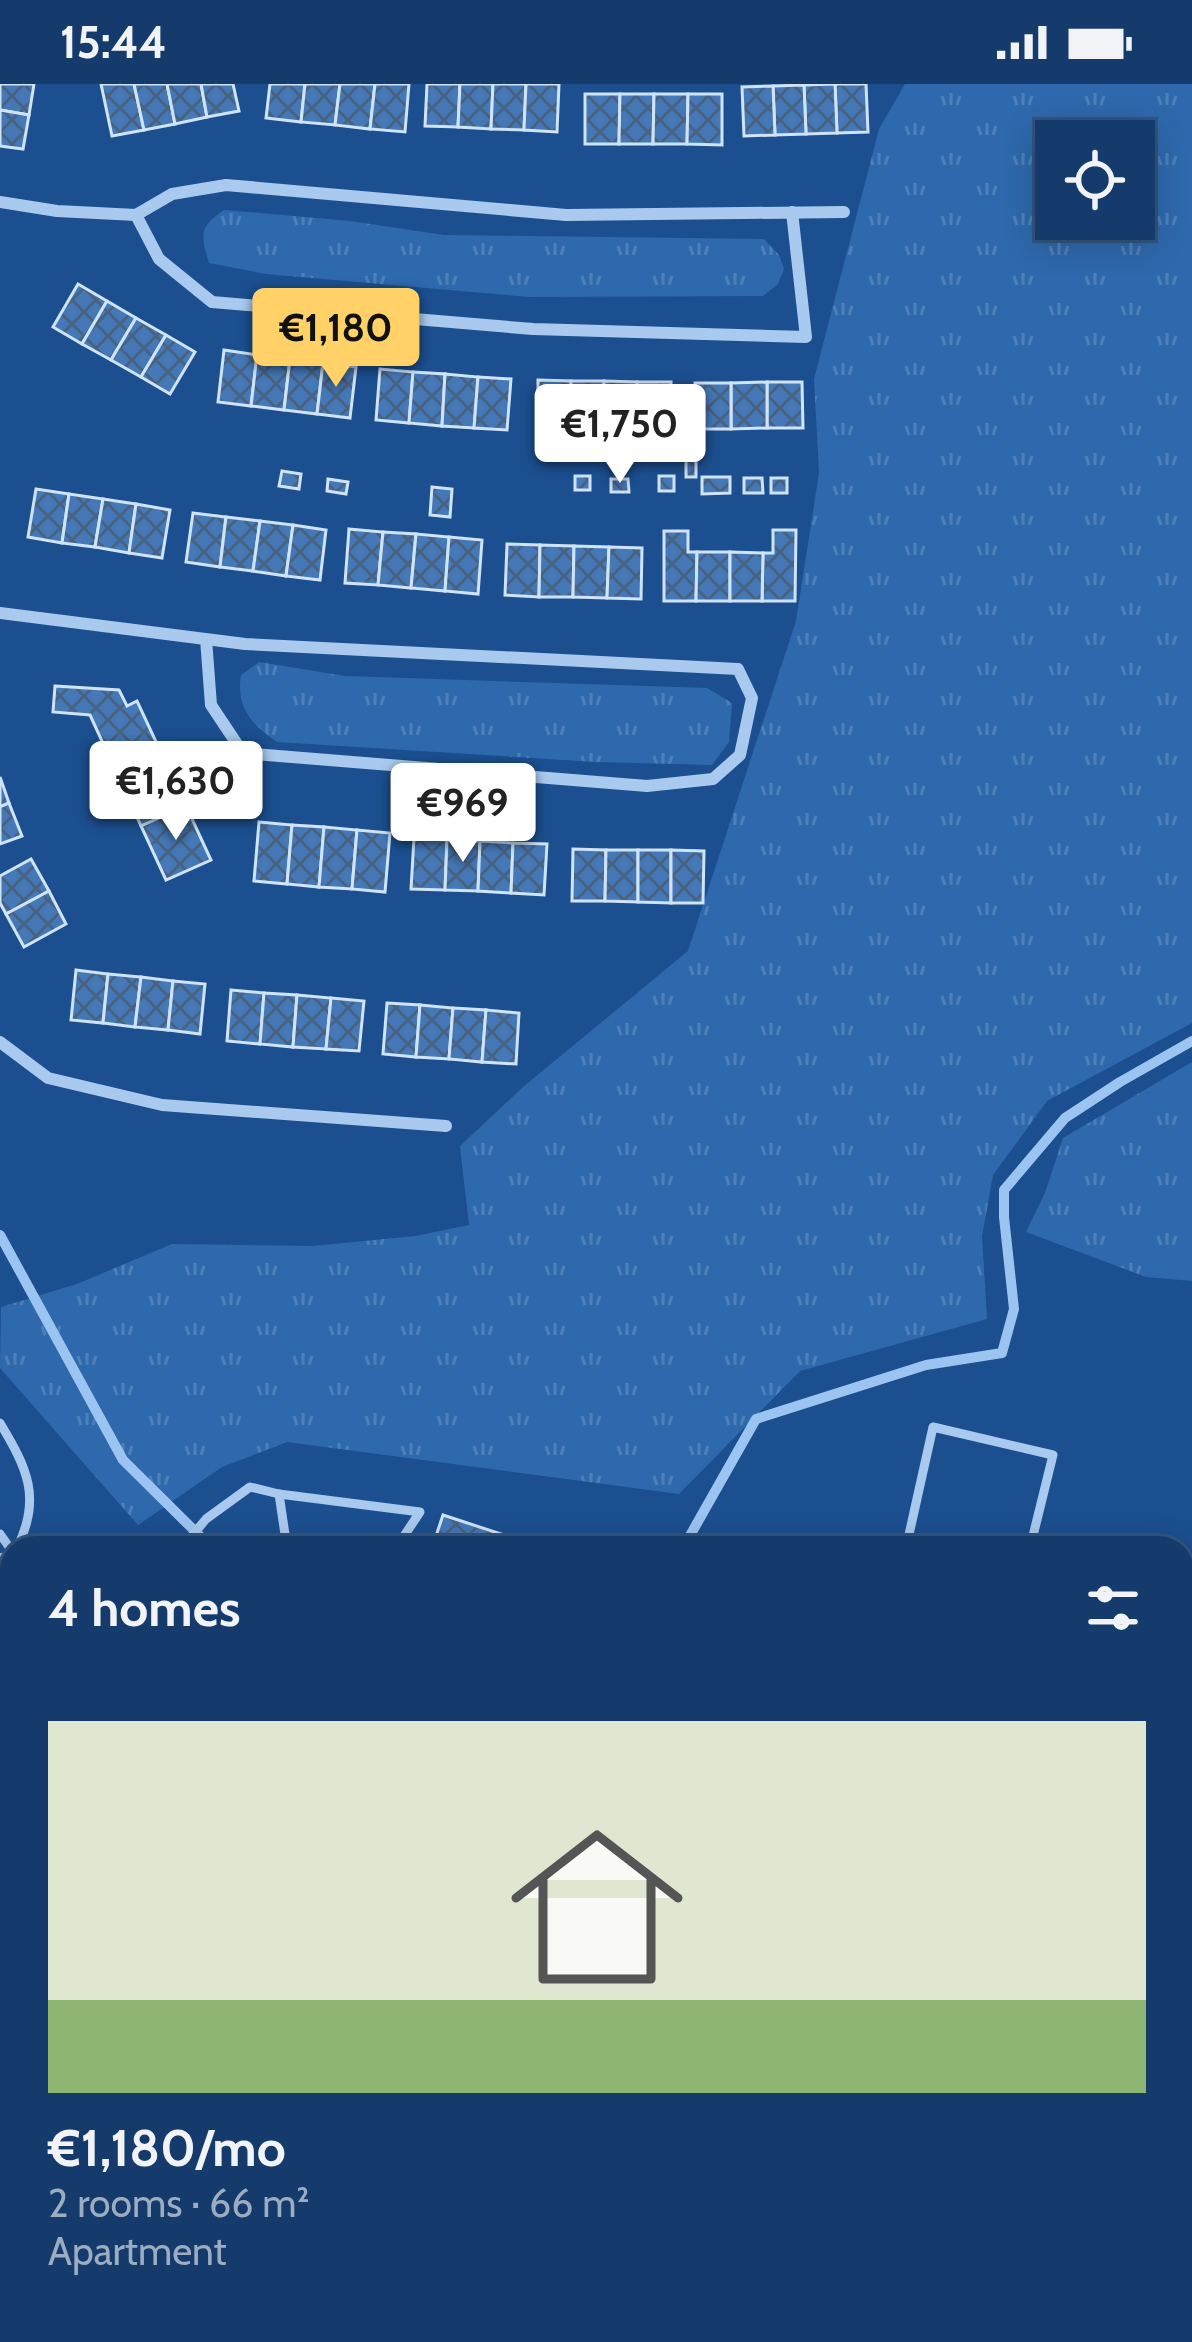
<!DOCTYPE html>
<meta charset="utf-8">
<style>
:root{--surface:#143b6b;--page:#214673;--text:#f1f3f6;--muted:#9dadc1;--line:#33557e;--accent:#ffd166}
body{margin:0;font-family:Cabin,sans-serif;background:var(--page);color:var(--text);height:100vh;display:flex;flex-direction:column;font-size:45px;white-space:nowrap}
*{box-sizing:border-box;margin:0}
p{font-size:39px;color:var(--muted)}
.icon{flex:none;width:66px;height:66px;fill:none;stroke:currentColor;stroke-width:2;stroke-linecap:round;stroke-linejoin:round}
.map{position:relative;flex:1;overflow:hidden}
.details{position:absolute;left:0px;top:1452px;width:1194px;height:807px;display:flex;flex-direction:column;background:var(--surface);border-radius:36px 36px 0 0;box-shadow:0 6px 30px #0003,0 0 0 3px var(--line)}
.details>*{flex:none}
.controls{position:absolute;left:1035px;top:36px;display:grid;gap:24px}
.controls a{display:grid;place-items:center;width:120px;height:120px;border-radius:0px;background:var(--surface);box-shadow:0 6px 30px #0003,0 0 0 3px var(--line);font-size:60px}
.price{position:absolute;translate:-50% -102px;padding:0 27px;border-radius:12px;background:#fff;color:#222;font-size:39px;line-height:78px;filter:drop-shadow(0 3px 6px #0008)}
.price::after{content:'';position:absolute;left:50%;top:72px;width:36px;height:27px;margin-left:-18px;background:inherit;clip-path:polygon(0 0,100% 0,50% 100%)}
.price.active{background:var(--accent);color:#111}
ul{padding:0;list-style:none}
li{display:grid;align-content:center;gap:24px;height:636px;padding:0 48px}
li span{display:grid;place-items:center;height:372px;border-radius:0px;color:#555}
li>.icon{margin-inline-start:auto}
span .icon{width:216px;height:216px;fill:#fffc;stroke-width:1}
li b{font-size:51px}
h2{display:flex;justify-content:space-between;align-items:center;height:144px;padding:0 48px;font-size:51px}
.status{display:flex;justify-content:space-between;align-items:center;height:84px;padding:0 60px;background:var(--surface);direction:ltr}
.status svg{height:33px;fill:currentColor}
.map>svg:first-child{display:block}
.grass{fill:url(#grass-tufts);fill-rule:evenodd}
.lines{fill:none;stroke-linecap:round;stroke-linejoin:round}
.stream{stroke:#9cc4f0;stroke-width:10}
.building{fill:url(#building-cross-hatch);stroke:#cfe3fa;stroke-width:3}
.lane{stroke:#a9c9ee;stroke-width:9}
.street{stroke:#a9c9ee;stroke-width:12}
.secondary{stroke:#d6e6fa;stroke-width:24}
</style>
<div class="status"><b>15:44</b><svg viewBox="0 0 49 12"><path d="M0 12V9h3v3zM5 12V6h3v6zM10 12V3h3v9zM15 12V0h3v12zM26 1h20v11H26zM47 4h2v5h-2z"/></svg></div>
<div class="map">
<svg width="1192" height="2258" viewBox="0 0 1192 2258">
<defs>
<pattern id="grass-tufts" width="24" height="20" patternUnits="userSpaceOnUse" patternTransform="scale(3)"><rect width="24" height="20" fill="#2e69ad"/><path d="M3 7l-1-3M5 7V3M7 7l1-3M15 17l-1-3M17 17v-4M19 17l1-3" fill="none" stroke="#4d80b9"/></pattern>
<pattern id="building-cross-hatch" width="8" height="8" patternUnits="userSpaceOnUse" patternTransform="scale(3)"><rect width="8" height="8" fill="#4478b7"/><path d="M0 0l8 8M0 8l8-8" fill="none" stroke="#486282"/></pattern>
</defs>
<rect width="100%" height="100%" fill="#1b4f8f"/>
<g class="grass">
<path d="M 905,0 L 1192,0 L 1192,939 L 1047,1017 L 993,1091 L 982,1152 L 987,1235 L 800,1287 L 679,1410 L 287,1358 L 222,1383 L 138,1441 L 0,1284 L 1,1223 L 77,1200 L 172,1160 L 313,1162 L 415,1152 L 469,1141 L 460,1062 L 523,1003 L 688,867 L 796,537 L 819,389 L 814,295 L 879,45 ZM 1056,57 L 1134,57 L 1134,135 L 1056,135 Z"/>
<path d="M 224,126 L 350,137 L 444,151 L 764,155 L 779,171 L 784,185 L 778,200 L 763,212 L 529,213 L 266,190 L 209,179 C 201,152 198,143 224,126 Z"/>
<path d="M 259,578 L 345,592 L 707,604 L 732,619 L 729,658 L 712,681 L 596,678 L 277,658 C 251,640 236,623 241,591 Z"/>
<path d="M 1192,978 L 1192,1197 L 1146,1193 L 1026,1148 L 1045,1109 L 1063,1054 Z"/>
<path d="M 1192,1710 L 1192,2183 L 1182,2181 L 1182,1753 Z"/>
<path d="M 12,2077 L 12,2247 L 893,2247 L 930,2258 L 658,2258 L 561,2249 L 458,2252 L 397,2258 L 0,2258 L 0,2085 Z"/>
</g>
<g class="lines">
<g class="stream">
<path d="M 0,1151 L 123,1376 L 212,1464"/>
<path d="M 683,1464 L 756,1335 L 926,1281 L 1002,1269 L 1014,1225 L 1004,1133 L 1004,1106 L 1065,1034 L 1120,998 L 1192,957"/>
<path d="M 175,2258 L 205,2247"/>
</g>
</g>
<g class="building">
<path d="M 0,0 L 34,0 L 29,31 L 0,26 Z"/>
<path d="M 101,0 L 134,0 L 144,46 L 112,52 Z"/>
<path d="M 134,0 L 167,0 L 175,40 L 144,46 Z"/>
<path d="M 167,0 L 201,0 L 207,33 L 175,40 Z"/>
<path d="M 201,0 L 233,0 L 239,27 L 207,33 Z"/>
<path d="M 270,0 L 305,0 L 301,38 L 266,34 Z"/>
<path d="M 305,0 L 340,0 L 335,41 L 301,38 Z"/>
<path d="M 340,0 L 375,0 L 370,45 L 335,41 Z"/>
<path d="M 375,0 L 409,0 L 405,48 L 370,45 Z"/>
<path d="M 427,0 L 460,0 L 458,43 L 425,42 Z"/>
<path d="M 460,0 L 493,0 L 491,45 L 458,43 Z"/>
<path d="M 493,0 L 526,0 L 524,46 L 491,45 Z"/>
<path d="M 526,0 L 559,0 L 557,48 L 524,46 Z"/>
<path d="M 835,0 L 866,0 L 868,48 L 837,49 Z"/>
<path d="M 835,0 L 837,49 L 806,50 L 804,1 Z"/>
<path d="M 804,1 L 806,50 L 775,51 L 773,2 Z"/>
<path d="M 773,2 L 775,51 L 744,52 L 742,3 Z"/>
<path d="M 585,10 L 620,10 L 619,60 L 585,60 Z"/>
<path d="M 620,10 L 654,10 L 653,60 L 619,60 Z"/>
<path d="M 654,10 L 688,10 L 687,60 L 653,60 Z"/>
<path d="M 688,10 L 722,10 L 722,61 L 687,60 Z"/>
<path d="M 0,26 L 29,31 L 23,65 L 0,62 Z"/>
<path d="M 78,200 L 107,217 L 82,260 L 53,243 Z"/>
<path d="M 107,217 L 136,234 L 111,276 L 82,260 Z"/>
<path d="M 136,234 L 166,251 L 141,293 L 111,276 Z"/>
<path d="M 166,251 L 195,268 L 170,310 L 141,293 Z"/>
<path d="M 224,266 L 257,271 L 251,322 L 218,318 Z"/>
<path d="M 257,271 L 290,275 L 284,326 L 251,322 Z"/>
<path d="M 290,275 L 323,279 L 317,330 L 284,326 Z"/>
<path d="M 323,279 L 356,283 L 350,334 L 317,330 Z"/>
<path d="M 380,285 L 413,288 L 409,339 L 376,336 Z"/>
<path d="M 413,288 L 445,290 L 442,342 L 409,339 Z"/>
<path d="M 445,290 L 478,293 L 474,344 L 442,342 Z"/>
<path d="M 478,293 L 511,295 L 507,346 L 474,344 Z"/>
<path d="M 538,296 L 571,297 L 571,347 L 538,347 Z"/>
<path d="M 571,297 L 604,297 L 603,347 L 571,347 Z"/>
<path d="M 604,297 L 637,298 L 637,348 L 603,347 Z"/>
<path d="M 637,298 L 671,298 L 670,348 L 637,348 Z"/>
<path d="M 767,298 L 802,298 L 803,344 L 767,344 Z"/>
<path d="M 767,298 L 767,344 L 731,345 L 731,299 Z"/>
<path d="M 695,299 L 731,299 L 731,345 L 696,345 Z"/>
<rect x="686" y="375" width="10" height="18"/>
<path d="M 282,387 L 301,390 L 299,405 L 279,402 Z"/>
<rect x="575" y="392" width="15" height="14"/>
<rect x="659" y="392" width="15" height="15"/>
<path d="M 702,393 L 730,393 L 730,409 L 702,410 Z"/>
<path d="M 744,394 L 762,394 L 763,409 L 744,409 Z"/>
<rect x="771" y="394" width="16" height="15"/>
<path d="M 328,395 L 348,398 L 346,410 L 327,407 Z"/>
<path d="M 611,395 L 628,395 L 629,408 L 611,408 Z"/>
<path d="M 432,403 L 452,405 L 450,433 L 430,431 Z"/>
<path d="M 36,405 L 69,410 L 62,459 L 28,453 Z"/>
<path d="M 69,410 L 103,415 L 95,463 L 62,459 Z"/>
<path d="M 103,415 L 136,420 L 129,469 L 95,463 Z"/>
<path d="M 136,420 L 170,426 L 162,474 L 129,469 Z"/>
<path d="M 193,429 L 226,433 L 220,483 L 186,478 Z"/>
<path d="M 226,433 L 260,437 L 253,487 L 220,483 Z"/>
<path d="M 260,437 L 293,441 L 286,492 L 253,487 Z"/>
<path d="M 293,441 L 326,446 L 320,496 L 286,492 Z"/>
<path d="M 349,445 L 383,448 L 378,501 L 345,499 Z"/>
<path d="M 773,446 L 796,446 L 795,517 L 762,517 L 763,469 L 773,469 Z"/>
<path d="M 664,447 L 688,447 L 688,468 L 697,468 L 696,517 L 664,517 Z"/>
<path d="M 383,448 L 416,450 L 411,504 L 378,501 Z"/>
<path d="M 416,450 L 449,453 L 445,507 L 411,504 Z"/>
<path d="M 449,453 L 482,456 L 478,510 L 445,507 Z"/>
<path d="M 507,460 L 540,461 L 539,513 L 505,511 Z"/>
<path d="M 540,461 L 574,462 L 573,513 L 539,513 Z"/>
<path d="M 574,462 L 609,463 L 607,514 L 573,513 Z"/>
<path d="M 609,463 L 642,464 L 641,515 L 607,514 Z"/>
<path d="M 697,468 L 730,468 L 730,517 L 696,517 Z"/>
<path d="M 730,468 L 763,469 L 762,517 L 730,517 Z"/>
<path d="M 55,602 L 119,606 L 127,622 L 137,617 L 186,722 L 141,742 L 90,631 L 53,628 Z"/>
<path d="M 0,693 L 9,719 L 0,723 Z"/>
<path d="M 9,719 L 22,752 L 0,760 L 0,723 Z"/>
<path d="M 186,722 L 211,776 L 166,796 L 141,742 Z"/>
<path d="M 259,738 L 292,741 L 287,800 L 254,797 Z"/>
<path d="M 292,741 L 324,743 L 319,803 L 287,800 Z"/>
<path d="M 324,743 L 357,746 L 352,805 L 319,803 Z"/>
<path d="M 357,746 L 390,749 L 385,808 L 352,805 Z"/>
<path d="M 414,754 L 447,756 L 445,806 L 411,805 Z"/>
<path d="M 447,756 L 480,757 L 478,807 L 445,806 Z"/>
<path d="M 480,757 L 513,759 L 511,809 L 478,807 Z"/>
<path d="M 513,759 L 547,760 L 544,811 L 511,809 Z"/>
<path d="M 573,765 L 606,766 L 605,817 L 572,817 Z"/>
<path d="M 606,766 L 638,766 L 638,818 L 605,817 Z"/>
<path d="M 638,766 L 671,766 L 671,819 L 638,818 Z"/>
<path d="M 671,766 L 704,767 L 703,819 L 671,819 Z"/>
<path d="M 31,775 L 49,807 L 6,830 L 0,819 L 0,792 Z"/>
<path d="M 49,807 L 66,840 L 24,863 L 6,830 Z"/>
<path d="M 76,886 L 108,890 L 103,939 L 71,936 Z"/>
<path d="M 108,890 L 141,893 L 135,943 L 103,939 Z"/>
<path d="M 141,893 L 173,897 L 168,946 L 135,943 Z"/>
<path d="M 173,897 L 205,900 L 200,950 L 168,946 Z"/>
<path d="M 231,906 L 264,909 L 260,960 L 227,957 Z"/>
<path d="M 264,909 L 297,911 L 293,963 L 260,960 Z"/>
<path d="M 297,911 L 331,914 L 326,965 L 293,963 Z"/>
<path d="M 331,914 L 364,917 L 359,967 L 326,965 Z"/>
<path d="M 387,919 L 420,921 L 416,973 L 383,970 Z"/>
<path d="M 420,921 L 453,924 L 449,975 L 416,973 Z"/>
<path d="M 453,924 L 486,926 L 482,978 L 449,975 Z"/>
<path d="M 486,926 L 519,929 L 516,980 L 482,978 Z"/>
<path d="M 443,1431 L 504,1451 L 499,1464 L 432,1464 Z"/>
</g>
<g class="lines">
<g class="lane">
<path d="M 0,1339 C 27,1384 42,1414 17,1464"/>
<path d="M 279,1410 L 287,1464"/>
<path d="M 0,1450 L 12,1467"/>
<path d="M 182,1464 L 206,1435 L 250,1403 L 279,1410 L 420,1428 L 396,1464"/>
<path d="M 565,1464 L 570,1454"/>
<path d="M 906,1464 L 933,1343 L 1053,1371 L 1030,1464"/>
<path d="M 0,1474 L 12,1471"/>
<path d="M 0,1515 L 12,1518"/>
<path d="M 0,1741 L 12,1706"/>
<path d="M 0,1834 L 9,1882"/>
</g>
<g class="street">
<path d="M 0,118 L 57,127 L 136,131 L 172,110 L 226,101 L 566,131 L 844,128"/>
<path d="M 136,131 L 159,175 L 212,218 L 533,245 L 806,253 L 792,128"/>
<path d="M 0,529 L 245,560 L 738,585 L 752,614 L 740,671 L 713,695 L 647,702 L 243,669 L 211,621 L 206,555"/>
<path d="M 0,958 L 48,994 L 162,1021 L 446,1042"/>
</g>
<g class="secondary">
<path d="M 0,1882 L 12,1893"/>
<path d="M 0,2057 L 12,2045"/>
<path d="M 1130,2247 L 1177,2258"/>
</g>
</g>
</svg>
<div class="controls">
<a><svg class="icon" aria-label="locate" viewBox="0 0 24 24"><circle cx="12" cy="12" r="6"/><path d="M12 2v4M12 18v4M2 12h4M18 12h4"/></svg></a>
</div>
<b class="price active" style="left:336px;top:306px">€1,180</b>
<b class="price" style="left:620px;top:402px">€1,750</b>
<b class="price" style="left:176px;top:759px">€1,630</b>
<b class="price" style="left:463px;top:781px">€969</b>
<section class="details">
<h2>4 homes<svg class="icon" aria-label="filters" viewBox="0 0 24 24"><path d="M4 7h16M4 17h16"/><circle cx="9" cy="7" r="2"/><circle cx="15" cy="17" r="2"/></svg></h2>
<ul>
<li><span style="background:linear-gradient(#dfe7d0 75%,#8fb573 0)"><svg class="icon" aria-label="home" viewBox="0 0 24 24"><path d="M3 11l9-7 9 7M6 9v11h12V9"/></svg></span><div><b>€1,180/mo</b><p>2 rooms · 66 m²</p><p>Apartment</p></div></li>
</ul>
</section>
</div>
